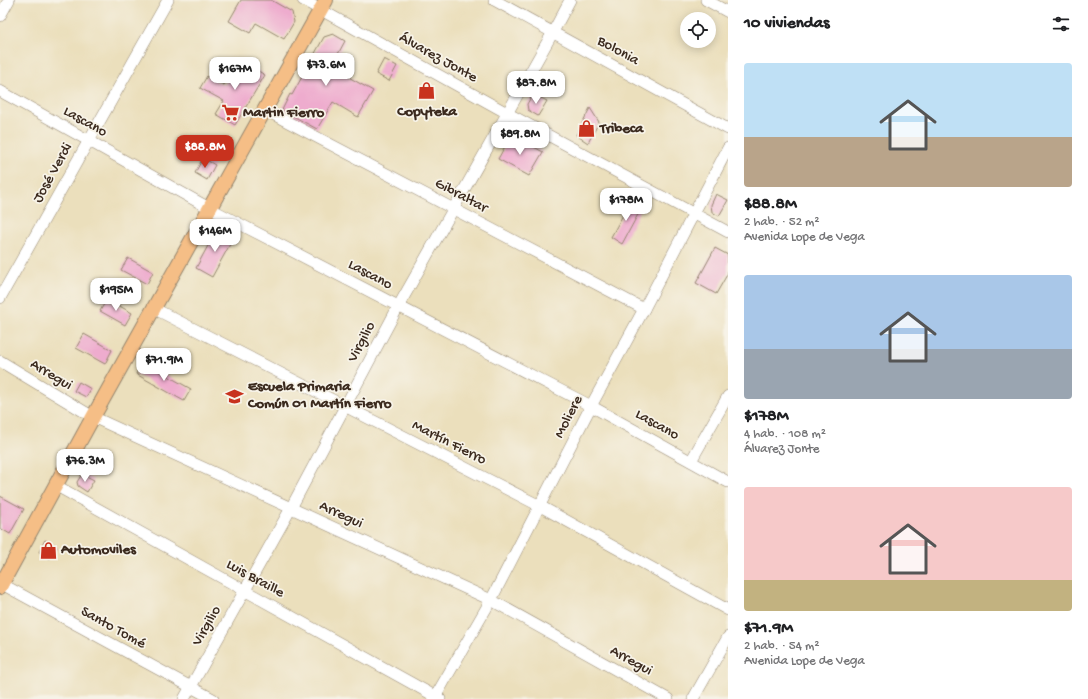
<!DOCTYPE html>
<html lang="es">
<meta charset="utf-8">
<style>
:root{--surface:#fff;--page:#f2f2f2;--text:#202124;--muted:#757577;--accent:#c8321e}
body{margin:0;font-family:"Gochi Hand",sans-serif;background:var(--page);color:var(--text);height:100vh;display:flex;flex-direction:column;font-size:15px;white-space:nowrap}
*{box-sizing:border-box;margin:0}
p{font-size:13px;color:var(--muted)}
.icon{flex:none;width:22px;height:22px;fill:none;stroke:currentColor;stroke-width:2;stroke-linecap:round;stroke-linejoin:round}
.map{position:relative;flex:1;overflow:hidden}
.side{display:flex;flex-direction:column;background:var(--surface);width:360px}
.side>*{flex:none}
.fabs{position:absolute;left:680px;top:12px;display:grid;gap:8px}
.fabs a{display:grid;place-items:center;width:36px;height:36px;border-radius:50%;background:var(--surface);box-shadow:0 2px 10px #0003;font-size:20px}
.price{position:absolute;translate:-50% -34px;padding:0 9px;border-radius:8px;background:#fff;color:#222;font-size:13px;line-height:26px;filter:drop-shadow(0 1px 2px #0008)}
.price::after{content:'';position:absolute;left:50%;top:24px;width:12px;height:9px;margin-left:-6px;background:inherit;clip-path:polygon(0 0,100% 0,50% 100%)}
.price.on{background:var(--accent);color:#fff}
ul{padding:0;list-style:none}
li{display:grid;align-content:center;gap:8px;height:212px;padding:0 16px}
li span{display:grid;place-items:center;height:124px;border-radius:4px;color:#555}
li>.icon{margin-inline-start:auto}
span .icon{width:72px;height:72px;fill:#fffc;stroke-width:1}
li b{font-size:17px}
h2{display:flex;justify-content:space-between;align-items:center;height:48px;padding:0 16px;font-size:17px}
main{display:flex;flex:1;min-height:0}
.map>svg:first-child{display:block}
.building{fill:#eeacce}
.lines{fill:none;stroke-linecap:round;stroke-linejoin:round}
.minor-casing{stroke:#93846d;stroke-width:12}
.major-casing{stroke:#93846d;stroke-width:16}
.minor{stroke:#fff;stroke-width:11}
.major{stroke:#f5be86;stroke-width:14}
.labels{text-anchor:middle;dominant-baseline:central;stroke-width:3.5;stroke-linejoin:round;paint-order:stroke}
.street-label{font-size:15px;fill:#3b2a1e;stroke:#f7f3e8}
.poi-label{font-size:15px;font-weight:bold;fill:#3b2a1e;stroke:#f7f3e8;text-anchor:start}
</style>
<main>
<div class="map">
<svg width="728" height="699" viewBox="0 0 728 699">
<rect width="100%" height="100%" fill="#f7f3e8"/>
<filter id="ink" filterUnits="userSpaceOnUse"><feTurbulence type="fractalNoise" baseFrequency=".025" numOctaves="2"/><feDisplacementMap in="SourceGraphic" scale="8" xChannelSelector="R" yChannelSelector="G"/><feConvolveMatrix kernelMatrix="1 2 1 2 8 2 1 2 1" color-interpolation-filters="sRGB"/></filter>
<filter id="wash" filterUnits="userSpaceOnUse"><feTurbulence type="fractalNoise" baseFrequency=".012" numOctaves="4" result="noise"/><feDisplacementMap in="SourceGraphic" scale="16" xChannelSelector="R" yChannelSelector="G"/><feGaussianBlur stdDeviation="0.9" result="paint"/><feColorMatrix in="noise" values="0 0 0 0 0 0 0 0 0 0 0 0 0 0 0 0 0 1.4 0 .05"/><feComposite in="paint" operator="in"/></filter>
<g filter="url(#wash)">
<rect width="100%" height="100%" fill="#ebdfbc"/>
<g id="blocks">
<g class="building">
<path d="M 241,0 L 271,0 L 292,12 L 294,22 L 284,39 L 256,23 L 250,33 L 229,21 Z"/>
<path d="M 333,34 L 345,41 L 331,67 L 373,91 L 358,117 L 333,102 L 317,129 L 282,110 L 290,94 L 292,95 L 324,37 Z"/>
<path d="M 384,59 L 397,66 L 389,81 L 376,74 Z"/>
<path d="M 240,60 L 265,75 L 235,125 L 216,114 L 224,101 L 200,88 L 207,76 L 224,85 Z"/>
<path d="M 533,94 L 547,101 L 538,116 L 528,110 L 527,104 Z"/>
<path d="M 590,108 L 599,122 L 588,143 L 576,135 Z"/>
<path d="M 516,137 L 543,152 L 529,176 L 498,159 L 509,139 Z"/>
<path d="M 203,158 L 215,165 L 207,180 L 195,173 Z"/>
<path d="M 716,194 L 728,200 L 719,216 L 712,212 L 711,205 Z"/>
<path d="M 631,200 L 642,207 L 622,244 L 611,237 Z"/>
<path d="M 217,229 L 234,237 L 212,277 L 196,268 Z"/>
<path d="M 715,248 L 728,255 L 728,273 L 716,294 L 696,283 Z"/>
<path d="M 128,258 L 153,272 L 147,284 L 121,270 Z"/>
<path d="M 107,299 L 132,313 L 125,325 L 100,311 Z"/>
<path d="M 84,334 L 112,350 L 105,364 L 76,348 Z"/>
<path d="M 143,362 L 191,389 L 184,401 L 136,374 Z"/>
<path d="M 79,382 L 91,389 L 86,397 L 74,391 Z"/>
<path d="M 82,474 L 94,480 L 87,492 L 78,486 L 77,482 Z"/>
<path d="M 0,496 L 24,509 L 10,534 L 0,528 Z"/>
<path d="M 45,540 L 57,547 L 50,559 L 39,552 Z"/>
</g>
</g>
</g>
<g filter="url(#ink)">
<use href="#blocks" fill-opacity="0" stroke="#93846d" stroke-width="1"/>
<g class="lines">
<defs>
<g id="minor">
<path d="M 303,0 L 507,113 L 728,232"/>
<path d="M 494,0 L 728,129"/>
<path d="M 706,0 L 728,12"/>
<path d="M 0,16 L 9,0"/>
<path d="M 0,91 L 209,208 L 591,406 L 728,482"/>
<path d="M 265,110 L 644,309"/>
<path d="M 0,298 L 168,0"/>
<path d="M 153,308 L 540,506 L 728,610"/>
<path d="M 0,361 L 93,417 L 491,600 L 668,699"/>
<path d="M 691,461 L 728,396"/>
<path d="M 55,485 L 440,699"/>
<path d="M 0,583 L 213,699"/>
<path d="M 184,699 L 291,508 L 398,307 L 553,32 L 570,0"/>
<path d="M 434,699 L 491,600 L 591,406 L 644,309 L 728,148"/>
<path d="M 693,699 L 728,637"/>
</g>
<path id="major" d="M 0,587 L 93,417 L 326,0"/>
</defs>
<use href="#minor" class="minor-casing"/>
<use href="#major" class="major-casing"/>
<use href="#minor" class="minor"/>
<use href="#major" class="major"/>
</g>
</g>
<defs>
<symbol id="shop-bare" viewBox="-9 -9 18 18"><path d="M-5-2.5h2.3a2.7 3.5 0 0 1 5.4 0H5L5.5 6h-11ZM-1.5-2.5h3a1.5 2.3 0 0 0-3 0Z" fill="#c8321e" stroke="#f7f3e8" stroke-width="2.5" paint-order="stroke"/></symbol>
<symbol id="supermarket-bare" viewBox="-9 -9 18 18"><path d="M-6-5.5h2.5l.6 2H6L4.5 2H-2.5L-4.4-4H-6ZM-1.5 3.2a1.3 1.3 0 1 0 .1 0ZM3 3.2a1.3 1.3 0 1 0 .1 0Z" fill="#c8321e" stroke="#f7f3e8" stroke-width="2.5" paint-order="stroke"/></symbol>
<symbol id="school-bare" viewBox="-9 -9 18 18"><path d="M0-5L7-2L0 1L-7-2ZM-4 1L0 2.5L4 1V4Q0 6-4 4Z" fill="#c8321e" stroke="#f7f3e8" stroke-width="2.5" paint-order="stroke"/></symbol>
</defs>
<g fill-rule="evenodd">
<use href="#shop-bare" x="414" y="78" width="25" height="25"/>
<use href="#supermarket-bare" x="218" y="100" width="25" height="25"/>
<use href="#shop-bare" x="574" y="116" width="25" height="25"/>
<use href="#school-bare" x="222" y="384" width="25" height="25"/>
<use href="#shop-bare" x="36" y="538" width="25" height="25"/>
</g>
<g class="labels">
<g class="street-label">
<text transform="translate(618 51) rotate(29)">Bolonia</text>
<text transform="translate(438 58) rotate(29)">Álvarez Jonte</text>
<text transform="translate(85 122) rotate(29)">Lascano</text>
<text transform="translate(53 173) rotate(-61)">José Verdi</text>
<text transform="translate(461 196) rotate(28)">Gibraltar</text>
<text transform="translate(370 275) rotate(28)">Lascano</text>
<text transform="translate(362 342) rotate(-62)">Virgilio</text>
<text transform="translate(51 375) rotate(31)">Arregui</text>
<text transform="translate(569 417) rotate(-63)">Moliere</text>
<text transform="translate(657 425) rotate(29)">Lascano</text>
<text transform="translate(449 443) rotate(27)">Martín Fierro</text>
<text transform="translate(341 515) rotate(25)">Arregui</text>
<text transform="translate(255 579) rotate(29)">Luis Braille</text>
<text transform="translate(207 626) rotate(-60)">Virgilio</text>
<text transform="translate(113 628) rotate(29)">Santo Tomé</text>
<text transform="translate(631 661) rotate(29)">Arregui</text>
</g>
<g class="poi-label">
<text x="427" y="112" text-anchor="middle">Copyteka</text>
<text x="243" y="113">Martin Fierro</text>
<text x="600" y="129">Tribeca</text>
<text x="248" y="387">Escuela Primaria<tspan x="248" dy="17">Común 01 Martín Fierro</tspan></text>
<text x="61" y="550">Automoviles</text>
</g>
</g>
</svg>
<div class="fabs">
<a><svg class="icon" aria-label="locate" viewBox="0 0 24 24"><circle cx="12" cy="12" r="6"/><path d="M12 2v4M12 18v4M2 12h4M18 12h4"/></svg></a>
</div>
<b class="price" style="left:326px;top:87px">$73.6M</b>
<b class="price" style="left:235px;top:91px">$167M</b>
<b class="price" style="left:536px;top:105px">$87.8M</b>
<b class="price" style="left:520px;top:156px">$89.8M</b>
<b class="price on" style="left:205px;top:169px">$88.8M</b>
<b class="price" style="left:626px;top:222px">$178M</b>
<b class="price" style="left:215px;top:253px">$146M</b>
<b class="price" style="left:116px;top:312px">$195M</b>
<b class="price" style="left:164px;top:382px">$71.9M</b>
<b class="price" style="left:85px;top:483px">$76.3M</b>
</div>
<section class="side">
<h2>10 viviendas<svg class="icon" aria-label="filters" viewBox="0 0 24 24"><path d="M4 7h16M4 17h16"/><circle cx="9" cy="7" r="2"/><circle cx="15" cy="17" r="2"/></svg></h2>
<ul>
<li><span style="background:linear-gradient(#bfe0f5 60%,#b9a48a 0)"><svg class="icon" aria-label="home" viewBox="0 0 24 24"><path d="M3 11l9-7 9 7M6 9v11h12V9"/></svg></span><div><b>$88.8M</b><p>2 hab. · 52 m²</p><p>Avenida Lope de Vega</p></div></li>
<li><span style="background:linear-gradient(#a9c7e8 60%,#9aa5b1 0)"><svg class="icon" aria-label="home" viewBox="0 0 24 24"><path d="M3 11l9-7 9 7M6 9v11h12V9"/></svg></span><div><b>$178M</b><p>4 hab. · 108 m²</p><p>Álvarez Jonte</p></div></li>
<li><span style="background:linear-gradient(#f6c9c9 75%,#c2b280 0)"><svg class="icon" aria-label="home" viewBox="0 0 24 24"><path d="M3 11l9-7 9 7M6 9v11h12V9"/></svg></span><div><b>$71.9M</b><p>2 hab. · 54 m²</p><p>Avenida Lope de Vega</p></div></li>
</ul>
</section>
</main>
